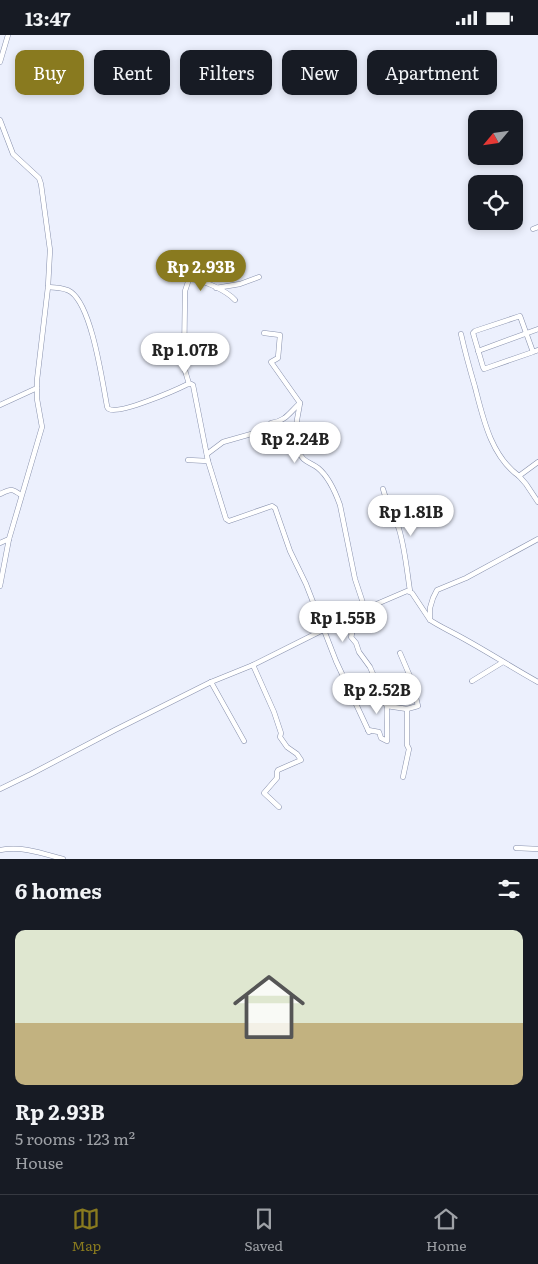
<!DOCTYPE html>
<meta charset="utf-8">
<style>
:root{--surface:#171b24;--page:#242831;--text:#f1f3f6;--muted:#9ea1a6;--line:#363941;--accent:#897a1f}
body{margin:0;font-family:Literata,serif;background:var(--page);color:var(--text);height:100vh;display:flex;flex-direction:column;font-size:19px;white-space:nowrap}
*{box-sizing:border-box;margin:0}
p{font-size:16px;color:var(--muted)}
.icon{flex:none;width:28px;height:28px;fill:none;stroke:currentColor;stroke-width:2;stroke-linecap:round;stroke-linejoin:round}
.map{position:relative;height:824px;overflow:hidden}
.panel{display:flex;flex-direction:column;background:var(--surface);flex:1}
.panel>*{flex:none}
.hud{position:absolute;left:15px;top:15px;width:509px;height:45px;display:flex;gap:10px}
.needle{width:32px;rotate:241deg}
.buttons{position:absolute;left:468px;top:75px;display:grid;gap:10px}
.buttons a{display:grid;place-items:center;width:55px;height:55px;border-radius:10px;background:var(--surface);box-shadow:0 2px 8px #0003;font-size:25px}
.price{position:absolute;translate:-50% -42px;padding:0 11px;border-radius:18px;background:#fff;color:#222;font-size:16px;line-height:32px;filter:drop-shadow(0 1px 2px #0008)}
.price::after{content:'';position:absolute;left:50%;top:30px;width:15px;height:11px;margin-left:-8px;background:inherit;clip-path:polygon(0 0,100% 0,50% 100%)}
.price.selected{background:var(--accent);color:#fff}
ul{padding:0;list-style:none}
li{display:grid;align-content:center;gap:10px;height:265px;padding:0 15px}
li span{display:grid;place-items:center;height:155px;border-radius:10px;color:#555}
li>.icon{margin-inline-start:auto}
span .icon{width:90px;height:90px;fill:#fffc;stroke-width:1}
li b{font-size:21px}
h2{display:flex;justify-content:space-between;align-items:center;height:60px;padding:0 15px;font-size:21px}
.chip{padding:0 18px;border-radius:10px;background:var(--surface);box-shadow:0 2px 8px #0003;font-size:18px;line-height:45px}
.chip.selected{background:var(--accent);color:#fff}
.status{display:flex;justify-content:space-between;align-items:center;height:35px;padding:0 25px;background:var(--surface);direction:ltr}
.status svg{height:14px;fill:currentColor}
.tab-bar{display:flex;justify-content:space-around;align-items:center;height:70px;border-top:1px solid var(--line);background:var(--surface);font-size:14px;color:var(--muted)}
.tab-bar a{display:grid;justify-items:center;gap:2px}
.tab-bar .selected{color:var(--accent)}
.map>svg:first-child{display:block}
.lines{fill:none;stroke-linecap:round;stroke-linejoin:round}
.minor-casing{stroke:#8790ac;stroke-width:5.5}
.minor{stroke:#fff;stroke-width:4.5}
</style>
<div class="status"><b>13:47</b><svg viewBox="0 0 49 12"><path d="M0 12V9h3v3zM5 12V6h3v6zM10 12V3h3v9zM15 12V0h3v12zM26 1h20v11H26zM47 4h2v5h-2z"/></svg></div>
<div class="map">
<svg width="538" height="824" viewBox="0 0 538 824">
<rect width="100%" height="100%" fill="#ecf0fd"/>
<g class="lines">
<defs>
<g id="minor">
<path d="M 0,27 L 8,0"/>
<path d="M 0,85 L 13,119 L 39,143 L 41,149 L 50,215 L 48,252 L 37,345 L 37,364 L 42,392 L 9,504 L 0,551"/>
<path d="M 533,194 L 538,192"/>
<path d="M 48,252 C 55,253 64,252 71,257 C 92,272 102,345 107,371 C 107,372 108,374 109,374 C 119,380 176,355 188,349 L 191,349 L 193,350 L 208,426 L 226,484 L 229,486 L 272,471 L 275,473 L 290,516 L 306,549 L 336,626 L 369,697"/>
<path d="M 216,253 L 240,249 L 259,242"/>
<path d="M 461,299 C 465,317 470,335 475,352 C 483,383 491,421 519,441 L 538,427"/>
<path d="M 478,316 L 538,294"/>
<path d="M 533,317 L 520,281 L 475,296 L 473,298 L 483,332 L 484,334 L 533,317 L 538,315"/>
<path d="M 189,349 L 184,332 L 185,256 L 189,244 C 202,244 227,256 235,265"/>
<path d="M 300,368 C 298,382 292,401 298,415 C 303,428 309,426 318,433 C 329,442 335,456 340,470 L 355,544 L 365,574"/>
<path d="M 0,370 L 37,353"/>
<path d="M 207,419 L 223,407 L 265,395 L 271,388 C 286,386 289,378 300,368 L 271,327 L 278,323 L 280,300 L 264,298"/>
<path d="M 188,425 L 208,426"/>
<path d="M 519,441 L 526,449 L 538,467"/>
<path d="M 383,454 C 387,469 394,480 399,494 C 405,514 407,536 410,556"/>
<path d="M 0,459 C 11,454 11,453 21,460"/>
<path d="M 538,504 L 466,543 L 437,555 L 433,563 L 430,573 L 430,585 C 439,591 448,595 457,600 C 485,615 511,632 538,647"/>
<path d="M 0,508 L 9,504"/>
<path d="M 354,580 L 358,591 L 349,596 L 352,599 L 351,602 L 356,608 L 359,617 L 370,632 L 373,639 L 372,643 L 381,662 L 387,671 C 386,683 388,695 387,706 L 381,703 L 379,697 L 368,695"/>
<path d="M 400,618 L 412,646 L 418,671 L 407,674"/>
<path d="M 253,630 L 274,677 L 281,698 L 280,702 L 287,712 L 297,719 L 301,725 L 278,735 L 277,737 L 277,743 L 264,758 L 279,772"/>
<path d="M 472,646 L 503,627"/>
<path d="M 211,647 L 244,706"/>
<path d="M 387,671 L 407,674 L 407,710 L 409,714 L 403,742"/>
<path d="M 0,754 L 31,739 L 115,695 L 211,647 L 253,630 L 365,574 L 407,556 L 412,558 L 430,585"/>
<path d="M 516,813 L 538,814"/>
<path d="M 0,815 C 23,811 41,818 63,824"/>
</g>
</defs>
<use href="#minor" class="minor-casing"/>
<use href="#minor" class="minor"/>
</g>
</svg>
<div class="buttons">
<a><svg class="needle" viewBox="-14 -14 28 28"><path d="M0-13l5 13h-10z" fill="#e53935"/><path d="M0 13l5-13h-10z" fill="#9ea1a6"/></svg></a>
<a><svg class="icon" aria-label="locate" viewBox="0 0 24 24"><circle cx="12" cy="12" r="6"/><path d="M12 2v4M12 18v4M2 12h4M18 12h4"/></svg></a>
</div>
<b class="price selected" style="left:201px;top:257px">Rp 2.93B</b>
<b class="price" style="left:185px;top:340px">Rp 1.07B</b>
<b class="price" style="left:295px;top:429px">Rp 2.24B</b>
<b class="price" style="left:411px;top:502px">Rp 1.81B</b>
<b class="price" style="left:343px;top:608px">Rp 1.55B</b>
<b class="price" style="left:377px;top:680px">Rp 2.52B</b>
<div class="hud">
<a class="chip selected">Buy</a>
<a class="chip">Rent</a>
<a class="chip">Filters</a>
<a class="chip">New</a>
<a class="chip">Apartment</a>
</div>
</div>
<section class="panel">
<h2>6 homes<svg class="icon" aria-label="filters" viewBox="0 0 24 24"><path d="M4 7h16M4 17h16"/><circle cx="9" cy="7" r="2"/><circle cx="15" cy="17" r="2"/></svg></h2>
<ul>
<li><span style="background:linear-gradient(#dfe7d0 60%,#c2b280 0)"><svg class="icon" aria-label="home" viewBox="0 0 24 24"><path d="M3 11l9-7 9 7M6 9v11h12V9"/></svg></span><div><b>Rp 2.93B</b><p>5 rooms · 123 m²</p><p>House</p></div></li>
</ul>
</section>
<nav class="tab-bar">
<a class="selected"><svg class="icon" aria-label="map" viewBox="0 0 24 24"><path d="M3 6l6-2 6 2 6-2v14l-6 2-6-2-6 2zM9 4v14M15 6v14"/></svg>Map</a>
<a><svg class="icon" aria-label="saved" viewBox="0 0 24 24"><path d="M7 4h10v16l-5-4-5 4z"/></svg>Saved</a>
<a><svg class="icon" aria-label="home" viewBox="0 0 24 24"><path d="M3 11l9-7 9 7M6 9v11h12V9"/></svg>Home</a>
</nav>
